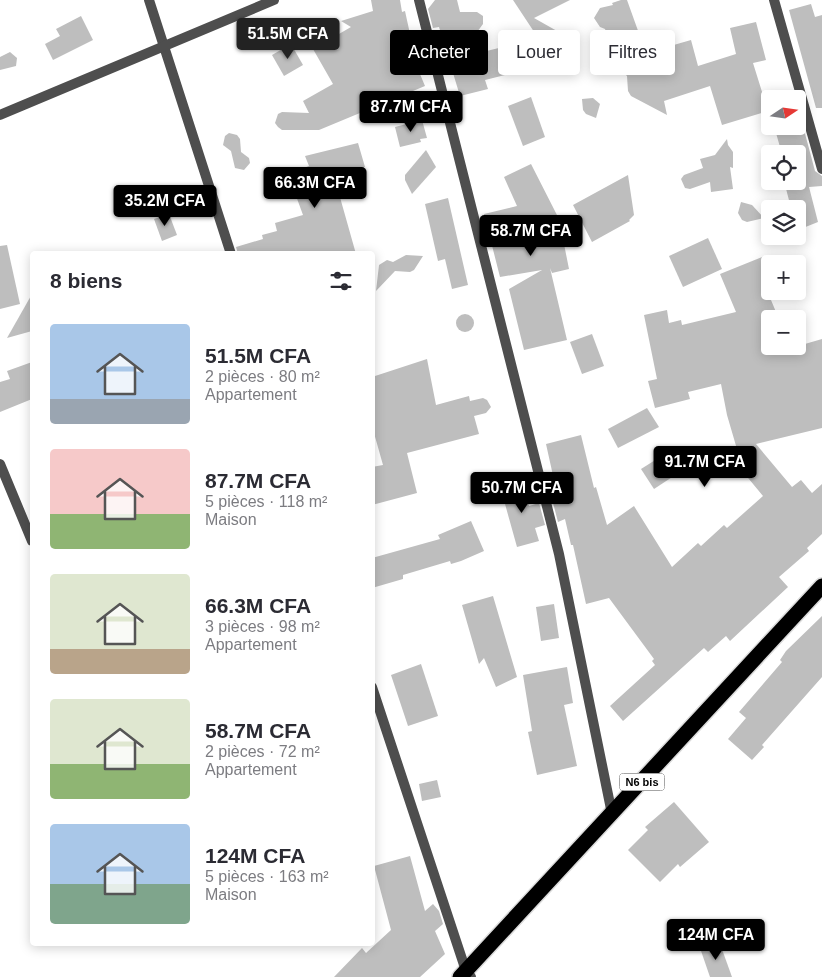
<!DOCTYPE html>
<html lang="fr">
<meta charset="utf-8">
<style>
:root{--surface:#fff;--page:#f2f2f3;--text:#2b2b33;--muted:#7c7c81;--accent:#000}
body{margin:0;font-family:Helvetica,sans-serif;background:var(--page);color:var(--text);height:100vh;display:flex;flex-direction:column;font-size:19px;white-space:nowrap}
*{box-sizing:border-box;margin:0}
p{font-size:16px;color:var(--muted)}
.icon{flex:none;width:28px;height:28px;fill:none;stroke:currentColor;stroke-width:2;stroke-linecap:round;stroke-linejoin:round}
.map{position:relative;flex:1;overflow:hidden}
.sheet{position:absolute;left:30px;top:251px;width:345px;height:695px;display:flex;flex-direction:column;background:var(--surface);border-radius:5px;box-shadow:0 2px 12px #0003}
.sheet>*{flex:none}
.top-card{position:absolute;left:390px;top:30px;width:356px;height:45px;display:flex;gap:10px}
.needle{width:32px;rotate:77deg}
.tools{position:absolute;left:761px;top:90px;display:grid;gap:10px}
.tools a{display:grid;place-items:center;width:45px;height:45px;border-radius:5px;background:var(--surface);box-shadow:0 2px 12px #0003;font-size:25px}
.price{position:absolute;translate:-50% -42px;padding:0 11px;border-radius:5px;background:var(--accent);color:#fff;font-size:16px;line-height:32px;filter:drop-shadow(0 1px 2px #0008)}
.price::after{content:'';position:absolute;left:50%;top:30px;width:15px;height:11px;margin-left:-8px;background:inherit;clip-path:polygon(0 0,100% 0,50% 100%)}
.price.current{background:#222;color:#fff}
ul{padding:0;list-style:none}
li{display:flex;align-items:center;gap:15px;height:125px;padding:0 20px}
li span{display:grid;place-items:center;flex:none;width:140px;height:100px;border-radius:5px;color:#555}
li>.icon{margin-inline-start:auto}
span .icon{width:60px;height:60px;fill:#fffc;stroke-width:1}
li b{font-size:21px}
h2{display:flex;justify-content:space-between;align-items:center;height:60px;padding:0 20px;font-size:21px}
.pill{padding:0 18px;border-radius:5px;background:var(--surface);box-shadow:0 2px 12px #0003;font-size:18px;line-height:45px}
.pill.current{background:var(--accent);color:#fff}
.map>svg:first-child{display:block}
.building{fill:#bebebe}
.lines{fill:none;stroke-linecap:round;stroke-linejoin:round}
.highway-casing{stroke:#dbdbdb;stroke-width:18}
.street{stroke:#4e4e4e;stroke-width:10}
.highway{stroke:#000;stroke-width:15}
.labels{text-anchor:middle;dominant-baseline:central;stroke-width:4;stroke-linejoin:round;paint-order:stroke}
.shield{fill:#fff;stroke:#4c4c4c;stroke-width:1}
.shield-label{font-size:11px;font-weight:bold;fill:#000}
</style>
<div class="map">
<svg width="822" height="977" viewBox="0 0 822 977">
<rect width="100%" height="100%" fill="#fff"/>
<g class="building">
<path d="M 371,0 L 400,0 L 402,12 L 405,11 L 410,34 L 398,36 L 407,72 L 417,67 L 425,86 L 319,130 L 282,130 L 278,127 L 275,123 L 278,114 L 282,112 L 309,113 L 303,101 L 333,84 L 313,49 L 351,27 L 341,21 L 373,11 Z"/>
<path d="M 435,0 L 457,0 L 460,12 L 477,12 L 483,16 L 483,24 L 458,58 L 511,45 L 517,72 L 485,80 L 488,89 L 460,96 L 439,27 L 433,28 L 428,9 Z"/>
<path d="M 513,0 L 570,0 L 534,18 L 557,31 L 560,35 L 561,41 L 552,59 Z"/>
<path d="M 621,0 L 627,0 L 646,53 L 691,40 L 698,66 L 736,54 L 730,28 L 756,22 L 766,60 L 753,63 L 768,111 L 722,125 L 710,86 L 664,101 L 667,115 L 631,96 L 628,91 L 627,76 L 620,69 L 620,43 L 611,46 L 605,29 L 600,27 L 594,18 L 600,8 L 613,5 L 612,3 Z"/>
<path d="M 811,4 L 815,17 L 822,15 L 822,108 L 816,108 L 789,10 Z"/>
<path d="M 81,16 L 93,40 L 53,60 L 45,44 L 60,36 L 56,29 Z"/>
<path d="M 291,44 L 303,65 L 284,76 L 272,55 Z"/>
<path d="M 10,52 L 17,58 L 16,66 L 0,70 L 0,57 Z"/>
<path d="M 531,97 L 545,137 L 523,146 L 508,106 Z"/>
<path d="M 593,98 L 600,104 L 596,118 L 586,114 L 583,110 L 582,99 Z"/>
<path d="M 422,120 L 427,138 L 420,139 L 421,142 L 400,147 L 395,127 Z"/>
<path d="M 774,126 L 803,126 L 815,171 L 822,176 L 822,186 L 809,187 L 818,222 L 798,230 L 798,209 L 789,209 L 791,208 L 784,181 L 798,181 L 798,154 L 782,154 Z"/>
<path d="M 229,133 L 237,135 L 240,139 L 241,152 L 249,158 L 250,163 L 244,170 L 235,168 L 231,151 L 223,145 L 225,136 Z"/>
<path d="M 727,139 L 728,145 L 733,152 L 733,168 L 730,167 L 733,189 L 711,192 L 710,182 L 690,189 L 685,188 L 681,179 L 684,175 L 703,168 L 700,159 L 715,155 Z"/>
<path d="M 358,143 L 365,167 L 334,176 L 356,254 L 238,254 L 236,247 L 263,239 L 262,235 L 277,231 L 275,223 L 303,215 L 288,174 L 309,166 L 305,156 Z"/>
<path d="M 426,150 L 436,167 L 412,194 L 405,180 L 405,175 Z"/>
<path d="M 531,164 L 559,219 L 569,269 L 552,273 L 550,268 L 567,340 L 524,350 L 509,289 L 542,270 L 500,277 L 484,214 L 517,206 L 504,177 Z"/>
<path d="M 628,175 L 634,215 L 629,220 L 630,221 L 592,242 L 573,205 Z"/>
<path d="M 448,198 L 468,285 L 452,289 L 445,259 L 438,261 L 425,204 Z"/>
<path d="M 741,202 L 752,205 L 764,218 L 747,222 L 742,220 L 738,213 Z"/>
<path d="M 169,214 L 177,235 L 162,241 L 154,219 Z"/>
<path d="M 770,217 L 770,232 L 764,219 Z"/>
<path d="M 708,238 L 722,269 L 683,287 L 669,256 Z"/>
<path d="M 7,245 L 20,304 L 0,309 L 0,246 Z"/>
<path d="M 406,255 L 423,256 L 414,270 L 410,272 L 395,271 L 376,291 L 379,265 L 387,260 L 393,262 Z"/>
<path d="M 767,255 L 771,264 L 770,291 L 782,291 L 784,294 L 771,300 L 776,312 L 770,315 L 770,346 L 798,346 L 822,339 L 822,428 L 756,444 L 792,487 L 801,480 L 812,493 L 822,484 L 822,534 L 807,548 L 809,551 L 779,577 L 788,587 L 730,641 L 726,636 L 708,652 L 704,648 L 623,721 L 610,706 L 655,665 L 652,661 L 654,659 L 609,598 L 586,604 L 573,545 L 571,545 L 565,519 L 558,522 L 552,499 L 558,498 L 546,444 L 581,435 L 594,488 L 596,487 L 607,525 L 634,506 L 672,567 L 698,543 L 701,546 L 724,525 L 727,528 L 763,496 L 734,461 L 739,456 L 727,415 L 721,384 L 688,392 L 690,399 L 655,408 L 648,381 L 657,379 L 644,315 L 667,310 L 669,323 L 681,320 L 682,325 L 736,312 L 720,274 Z"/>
<path d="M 32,294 L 32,331 L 7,338 Z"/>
<circle cx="465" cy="323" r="9"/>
<path d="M 592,334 L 604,366 L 582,374 L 570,342 Z"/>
<path d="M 427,359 L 436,405 L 469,396 L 470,401 L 483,398 L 487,400 L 491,407 L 486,413 L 474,416 L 479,434 L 407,453 L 417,493 L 372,505 L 372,467 L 383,465 L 372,426 L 372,377 Z"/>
<path d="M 32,362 L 32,399 L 0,412 L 0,382 L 10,379 L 7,371 Z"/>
<path d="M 647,408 L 659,427 L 618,448 L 608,429 Z"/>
<path d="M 676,447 L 689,466 L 654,489 L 641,469 Z"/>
<path d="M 522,479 L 529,506 L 539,503 L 545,525 L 535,528 L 539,541 L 517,547 L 500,486 Z"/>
<path d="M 471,521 L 484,551 L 461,561 L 451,564 L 450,561 L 403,575 L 403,579 L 372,588 L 372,558 L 440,539 L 438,535 Z"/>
<path d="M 493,596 L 517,677 L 496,687 L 484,658 L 479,664 L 462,605 Z"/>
<path d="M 554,604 L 559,638 L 541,641 L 536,607 Z"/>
<path d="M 822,616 L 822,677 L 762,745 L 764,747 L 752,760 L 728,739 L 746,718 L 739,712 L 782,662 L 780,660 L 786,651 Z"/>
<path d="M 421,664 L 438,716 L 408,726 L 391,675 Z"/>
<path d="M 567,667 L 573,703 L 564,705 L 577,766 L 537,775 L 528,732 L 532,731 L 523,675 Z"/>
<path d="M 437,780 L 441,797 L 422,801 L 419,784 Z"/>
<path d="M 674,802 L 709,842 L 680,867 L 678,864 L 660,882 L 628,850 L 648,830 L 645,827 Z"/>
<path d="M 410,856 L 425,911 L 433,904 L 439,911 L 443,924 L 435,931 L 445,954 L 420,977 L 334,977 L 362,948 L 366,953 L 391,930 L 374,866 Z"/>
<path d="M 719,941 L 732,977 L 710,977 L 700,948 Z"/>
</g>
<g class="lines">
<defs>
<path id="highway" d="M 460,977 L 822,586"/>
</defs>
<use href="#highway" class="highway-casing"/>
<g class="street">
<path d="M 149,0 L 231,254"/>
<path d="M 419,0 L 559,554 L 612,814"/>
<path d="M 774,0 L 822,169"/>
<path d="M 0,115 L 274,0"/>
<path d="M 0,464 L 32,541"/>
<path d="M 372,687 L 466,971 L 471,977"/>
</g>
<use href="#highway" class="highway"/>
</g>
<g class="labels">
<rect class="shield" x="619.5" y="773.5" width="45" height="17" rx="4"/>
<g class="shield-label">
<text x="642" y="782">N6 bis</text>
</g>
</g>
</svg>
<div class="tools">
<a><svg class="needle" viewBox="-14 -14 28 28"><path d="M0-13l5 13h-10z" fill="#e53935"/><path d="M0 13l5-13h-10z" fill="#7c7c81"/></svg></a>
<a><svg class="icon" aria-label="locate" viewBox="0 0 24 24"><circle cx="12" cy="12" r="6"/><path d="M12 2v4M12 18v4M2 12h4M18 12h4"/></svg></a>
<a><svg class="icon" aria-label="layers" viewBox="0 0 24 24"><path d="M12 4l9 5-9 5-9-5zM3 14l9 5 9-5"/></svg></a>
<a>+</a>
<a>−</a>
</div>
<b class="price current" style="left:288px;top:60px">51.5M CFA</b>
<b class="price" style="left:411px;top:133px">87.7M CFA</b>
<b class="price" style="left:315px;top:209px">66.3M CFA</b>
<b class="price" style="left:165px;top:227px">35.2M CFA</b>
<b class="price" style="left:531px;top:257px">58.7M CFA</b>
<b class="price" style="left:705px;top:488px">91.7M CFA</b>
<b class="price" style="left:522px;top:514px">50.7M CFA</b>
<b class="price" style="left:716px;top:961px">124M CFA</b>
<div class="top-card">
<a class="pill current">Acheter</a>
<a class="pill">Louer</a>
<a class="pill">Filtres</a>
</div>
<section class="sheet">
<h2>8 biens<svg class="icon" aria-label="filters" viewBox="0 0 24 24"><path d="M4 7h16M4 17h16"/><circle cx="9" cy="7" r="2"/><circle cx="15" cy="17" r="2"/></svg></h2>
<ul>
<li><span style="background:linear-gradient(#a9c7e8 75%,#9aa5b1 0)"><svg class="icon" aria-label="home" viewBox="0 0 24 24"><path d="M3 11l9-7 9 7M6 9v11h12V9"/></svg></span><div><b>51.5M CFA</b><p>2 pièces · 80 m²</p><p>Appartement</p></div></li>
<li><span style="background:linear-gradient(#f6c9c9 65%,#8fb573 0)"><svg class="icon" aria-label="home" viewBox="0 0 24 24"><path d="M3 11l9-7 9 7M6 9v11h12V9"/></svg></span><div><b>87.7M CFA</b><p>5 pièces · 118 m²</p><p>Maison</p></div></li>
<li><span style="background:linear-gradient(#dfe7d0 75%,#b9a48a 0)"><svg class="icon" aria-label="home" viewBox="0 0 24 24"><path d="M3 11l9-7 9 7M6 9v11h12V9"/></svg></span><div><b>66.3M CFA</b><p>3 pièces · 98 m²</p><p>Appartement</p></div></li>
<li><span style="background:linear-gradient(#dfe7d0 65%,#8fb573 0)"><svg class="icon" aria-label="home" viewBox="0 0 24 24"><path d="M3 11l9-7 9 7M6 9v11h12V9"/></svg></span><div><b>58.7M CFA</b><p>2 pièces · 72 m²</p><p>Appartement</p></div></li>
<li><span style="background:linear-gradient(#a9c7e8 60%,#7fa58c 0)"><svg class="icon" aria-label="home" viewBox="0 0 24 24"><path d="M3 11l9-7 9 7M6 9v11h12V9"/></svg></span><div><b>124M CFA</b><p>5 pièces · 163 m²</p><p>Maison</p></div></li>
</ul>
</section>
</div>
